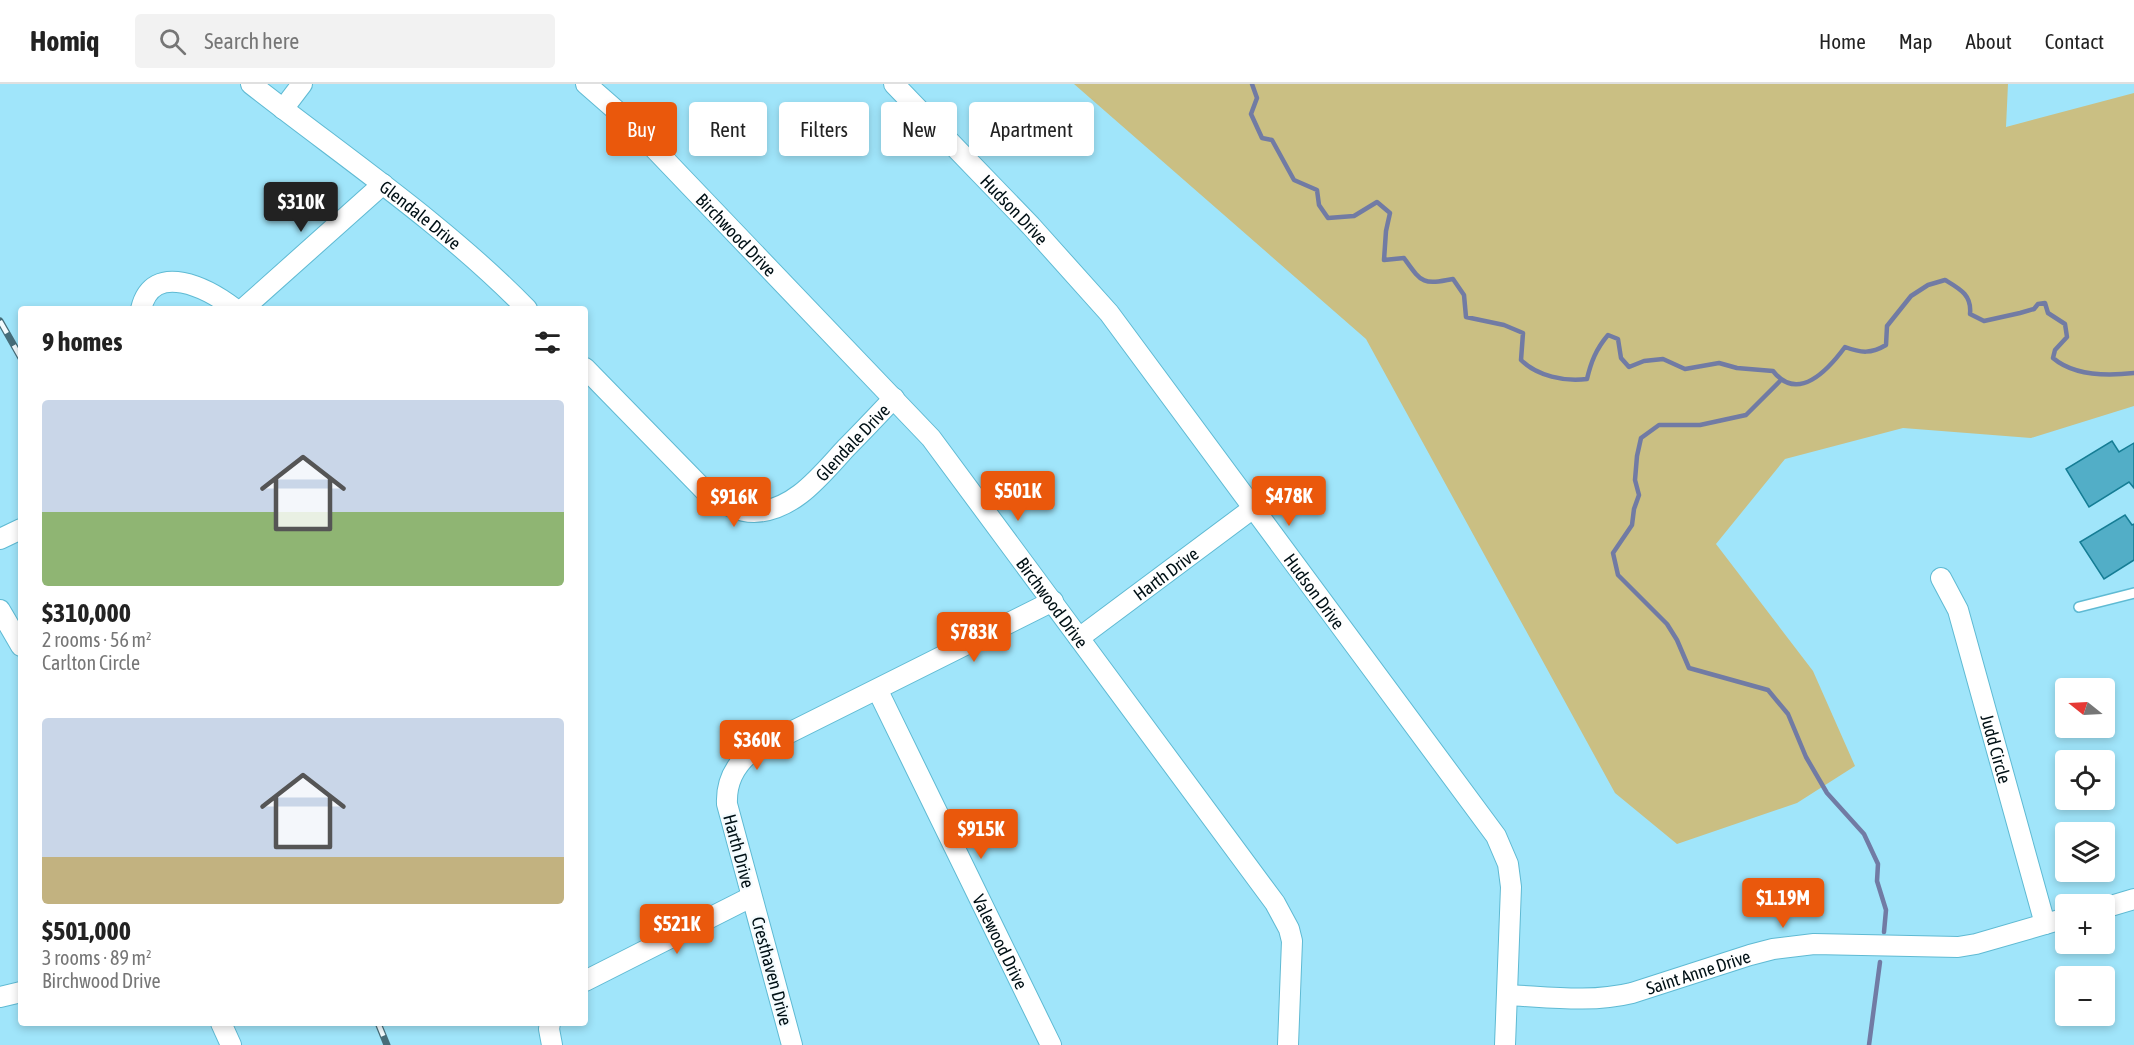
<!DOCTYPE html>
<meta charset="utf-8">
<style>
:root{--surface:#fff;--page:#f2f2f2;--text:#222;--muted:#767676;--line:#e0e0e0;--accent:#ea580c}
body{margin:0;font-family:"Asap Condensed",sans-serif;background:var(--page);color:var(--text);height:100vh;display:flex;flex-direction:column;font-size:22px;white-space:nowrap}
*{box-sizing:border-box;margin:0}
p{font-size:20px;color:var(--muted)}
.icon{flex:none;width:33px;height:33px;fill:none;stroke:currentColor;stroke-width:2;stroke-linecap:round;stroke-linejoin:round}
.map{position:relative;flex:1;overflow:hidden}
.drawer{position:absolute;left:18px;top:222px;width:570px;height:720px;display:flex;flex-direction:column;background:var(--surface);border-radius:6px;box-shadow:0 3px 9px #0003}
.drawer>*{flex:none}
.banner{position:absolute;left:606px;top:18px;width:570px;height:54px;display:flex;gap:12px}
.needle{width:39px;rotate:288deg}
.controls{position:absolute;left:2055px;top:594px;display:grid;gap:12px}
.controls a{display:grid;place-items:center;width:60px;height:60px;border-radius:6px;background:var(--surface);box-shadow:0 3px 9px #0003;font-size:30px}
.price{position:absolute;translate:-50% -51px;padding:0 14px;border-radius:6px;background:var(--accent);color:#fff;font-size:20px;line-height:39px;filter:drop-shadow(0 2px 3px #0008)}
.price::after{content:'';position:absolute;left:50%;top:36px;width:18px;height:14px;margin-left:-9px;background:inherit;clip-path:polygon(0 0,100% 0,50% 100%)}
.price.on{background:#222;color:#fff}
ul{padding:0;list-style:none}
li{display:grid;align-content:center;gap:12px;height:318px;padding:0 24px}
li span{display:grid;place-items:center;height:186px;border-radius:6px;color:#555}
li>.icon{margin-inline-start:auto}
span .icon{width:108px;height:108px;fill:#fffc;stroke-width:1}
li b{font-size:26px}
h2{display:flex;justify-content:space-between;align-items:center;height:72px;padding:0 24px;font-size:26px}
.chip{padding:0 21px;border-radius:6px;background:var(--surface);box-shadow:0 3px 9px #0003;font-size:21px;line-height:54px}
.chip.on{background:var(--accent);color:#fff}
header{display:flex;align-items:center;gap:36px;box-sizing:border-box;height:84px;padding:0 30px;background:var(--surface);border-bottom:2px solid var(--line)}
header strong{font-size:28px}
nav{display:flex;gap:33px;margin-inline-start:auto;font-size:21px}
.search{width:420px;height:54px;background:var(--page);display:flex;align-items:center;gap:15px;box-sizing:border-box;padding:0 21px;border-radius:6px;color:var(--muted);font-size:22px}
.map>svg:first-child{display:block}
.green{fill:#cabf83}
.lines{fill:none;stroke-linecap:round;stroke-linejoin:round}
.stream{stroke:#717ba4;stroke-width:4.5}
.building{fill:#52aec7;stroke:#157d95;stroke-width:1.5}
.lane-casing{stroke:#5fbad3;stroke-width:12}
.street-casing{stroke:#5fbad3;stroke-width:22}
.lane{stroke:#fff;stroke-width:9}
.street{stroke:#fff;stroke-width:20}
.rail-casing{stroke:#466d79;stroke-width:7}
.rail{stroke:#f3fbfe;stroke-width:4.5;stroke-dasharray:14;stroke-linecap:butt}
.labels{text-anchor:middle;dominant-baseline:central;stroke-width:4.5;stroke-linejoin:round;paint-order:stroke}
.street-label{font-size:18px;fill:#001015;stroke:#f3fbfe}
</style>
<header>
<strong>Homiq</strong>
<div class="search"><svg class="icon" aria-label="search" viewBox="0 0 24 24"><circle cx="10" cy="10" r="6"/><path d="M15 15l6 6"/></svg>Search here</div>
<nav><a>Home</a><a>Map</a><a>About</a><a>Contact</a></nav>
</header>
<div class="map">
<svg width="2134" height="961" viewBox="0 0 2134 961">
<rect width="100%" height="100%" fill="#a0e5fa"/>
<path class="green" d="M 1074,0 L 2008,0 L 2006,43 L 2134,9 L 2134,322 L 2031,354 L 1903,344 L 1785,375 L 1716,460 L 1813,587 L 1855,682 L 1797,719 L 1677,760 L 1615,709 L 1366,255 Z"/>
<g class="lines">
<g class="stream">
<path d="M 1252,0 L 1257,14 L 1251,30 L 1262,54 L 1272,56 L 1294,96 L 1317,106 L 1319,121 L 1328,134 L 1354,132 L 1377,118 L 1390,129 L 1386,147 L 1384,176 L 1404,174 C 1422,199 1422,201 1453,195 L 1464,211 L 1466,233 L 1504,241 L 1523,249 L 1521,276 C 1537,292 1565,298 1587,295 C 1591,278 1596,265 1608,251 L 1618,255 L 1621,274 L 1629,283 L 1644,277 L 1663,275 L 1685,285 L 1719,279 L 1737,284 L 1773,287 C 1798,319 1828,286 1845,263 C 1861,269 1871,270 1886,261 L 1887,242 L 1911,212 L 1928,201 L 1945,196 C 1960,205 1972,211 1970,230 L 1984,237 L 2020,229 L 2034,225 L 2038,220 L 2045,219 L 2048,229 L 2065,240 L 2067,253 L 2055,266 L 2053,274 C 2074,292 2108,292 2134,289"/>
<path d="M 1780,297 L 1746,331 L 1700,341 L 1659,341 L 1641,354 L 1637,372 L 1635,396 L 1639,411 L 1634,425 L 1632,441 L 1613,469 L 1618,491 L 1667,540 L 1677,556 L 1689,584 L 1768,606 L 1788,630 L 1806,673 L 1827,709 L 1864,750 L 1878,780 L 1877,797 L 1886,826 L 1884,848"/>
<path d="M 1869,961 L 1880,878"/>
</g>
</g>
<g class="building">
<path d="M 2112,357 L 2119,368 L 2134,359 L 2134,404 L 2129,398 L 2089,423 L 2066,385 Z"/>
<path d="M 2125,431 L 2132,441 L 2134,440 L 2134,476 L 2104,495 L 2080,458 Z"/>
</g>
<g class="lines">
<defs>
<path id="lane" d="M 2079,523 L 2134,509"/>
<g id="street">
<path id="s1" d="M 251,0 C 344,73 444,140 527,225"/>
<path id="s2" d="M 586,0 L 626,35 L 931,354 L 1275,819 L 1289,845 L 1292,857 L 1288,961"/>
<path id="s3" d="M 894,0 L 1031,142 L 1109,229 L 1496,752 L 1508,780 L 1511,803 L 1505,961"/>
<path d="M 283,25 L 302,0"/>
<path d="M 141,225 C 153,175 209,205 235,225"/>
<path d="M 243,225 L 383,100"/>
<path id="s4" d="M 585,284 L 707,409 C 722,418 736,428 754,428 C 794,427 821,391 846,364 C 862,348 878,331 894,314"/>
<path d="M 0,455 L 21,445"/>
<path id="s5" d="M 1941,494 L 1958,526 L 2045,840"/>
<path d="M 0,526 L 21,562"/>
<path id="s6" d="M 1079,554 L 1252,425"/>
<path id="s7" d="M 878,607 L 1051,961"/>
<path d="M 2104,824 L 2134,815"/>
<path d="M 585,897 L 751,813"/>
<path id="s8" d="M 1507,911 C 1549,913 1591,919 1632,909 L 1750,871 L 1773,865 L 1814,860 L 1958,863 L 1976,860 L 2066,834"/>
<path d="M 0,913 L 21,908"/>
<path d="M 221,939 L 231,961"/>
<path d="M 550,939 L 549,945 L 552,961"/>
<path d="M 792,961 L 727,720 C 726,699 734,682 751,668 L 1053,517"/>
</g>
</defs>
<use href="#lane" class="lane-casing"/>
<use href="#street" class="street-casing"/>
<use href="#lane" class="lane"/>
<use href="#street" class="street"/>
<defs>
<g id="rail">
<path d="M 0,237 L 21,274"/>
<path d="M 378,939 L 387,961"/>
</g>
</defs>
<use href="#rail" class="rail-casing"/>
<use href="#rail" class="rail"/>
</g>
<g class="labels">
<g class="street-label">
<text stroke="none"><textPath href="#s3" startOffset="174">Hudson Drive</textPath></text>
<text stroke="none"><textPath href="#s1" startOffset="214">Glendale Drive</textPath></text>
<text stroke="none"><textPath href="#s2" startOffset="213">Birchwood Drive</textPath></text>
<text stroke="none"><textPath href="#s4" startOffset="350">Glendale Drive</textPath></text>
<text stroke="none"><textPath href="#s6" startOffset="108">Harth Drive</textPath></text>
<text stroke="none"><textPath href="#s3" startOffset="660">Hudson Drive</textPath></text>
<text stroke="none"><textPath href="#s2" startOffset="699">Birchwood Drive</textPath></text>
<text stroke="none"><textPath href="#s5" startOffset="180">Judd Circle</textPath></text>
<text transform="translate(739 767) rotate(75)">Harth Drive</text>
<text stroke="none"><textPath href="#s7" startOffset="279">Valewood Drive</textPath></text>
<text transform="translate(772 887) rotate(75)">Cresthaven Drive</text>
<text stroke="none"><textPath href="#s8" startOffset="195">Saint Anne Drive</textPath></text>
</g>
</g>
</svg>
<div class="controls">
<a><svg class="needle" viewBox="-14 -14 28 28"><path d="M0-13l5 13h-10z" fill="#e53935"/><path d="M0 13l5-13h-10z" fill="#767676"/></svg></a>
<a><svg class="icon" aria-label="locate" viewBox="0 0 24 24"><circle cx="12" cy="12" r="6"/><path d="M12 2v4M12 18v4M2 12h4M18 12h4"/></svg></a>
<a><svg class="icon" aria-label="layers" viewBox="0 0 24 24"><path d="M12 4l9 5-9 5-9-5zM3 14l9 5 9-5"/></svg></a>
<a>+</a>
<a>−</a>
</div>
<b class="price on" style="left:301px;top:149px">$310K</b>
<b class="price" style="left:1018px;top:438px">$501K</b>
<b class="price" style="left:1289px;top:443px">$478K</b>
<b class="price" style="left:734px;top:444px">$916K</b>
<b class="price" style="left:974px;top:579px">$783K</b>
<b class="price" style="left:757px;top:687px">$360K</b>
<b class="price" style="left:981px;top:776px">$915K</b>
<b class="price" style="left:1783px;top:845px">$1.19M</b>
<b class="price" style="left:677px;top:871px">$521K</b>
<div class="banner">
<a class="chip on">Buy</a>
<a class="chip">Rent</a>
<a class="chip">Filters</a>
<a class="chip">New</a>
<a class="chip">Apartment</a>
</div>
<section class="drawer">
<h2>9 homes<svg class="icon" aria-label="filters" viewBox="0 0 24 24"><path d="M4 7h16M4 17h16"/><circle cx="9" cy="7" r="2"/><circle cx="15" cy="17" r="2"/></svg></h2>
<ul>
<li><span style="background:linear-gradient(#c9d6e8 60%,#8fb573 0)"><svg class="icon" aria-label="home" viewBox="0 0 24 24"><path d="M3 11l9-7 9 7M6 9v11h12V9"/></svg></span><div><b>$310,000</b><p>2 rooms · 56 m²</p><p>Carlton Circle</p></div></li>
<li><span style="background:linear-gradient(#c9d6e8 75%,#c2b280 0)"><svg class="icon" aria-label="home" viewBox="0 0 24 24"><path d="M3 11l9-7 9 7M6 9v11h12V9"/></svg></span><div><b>$501,000</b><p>3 rooms · 89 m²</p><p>Birchwood Drive</p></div></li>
</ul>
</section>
</div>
